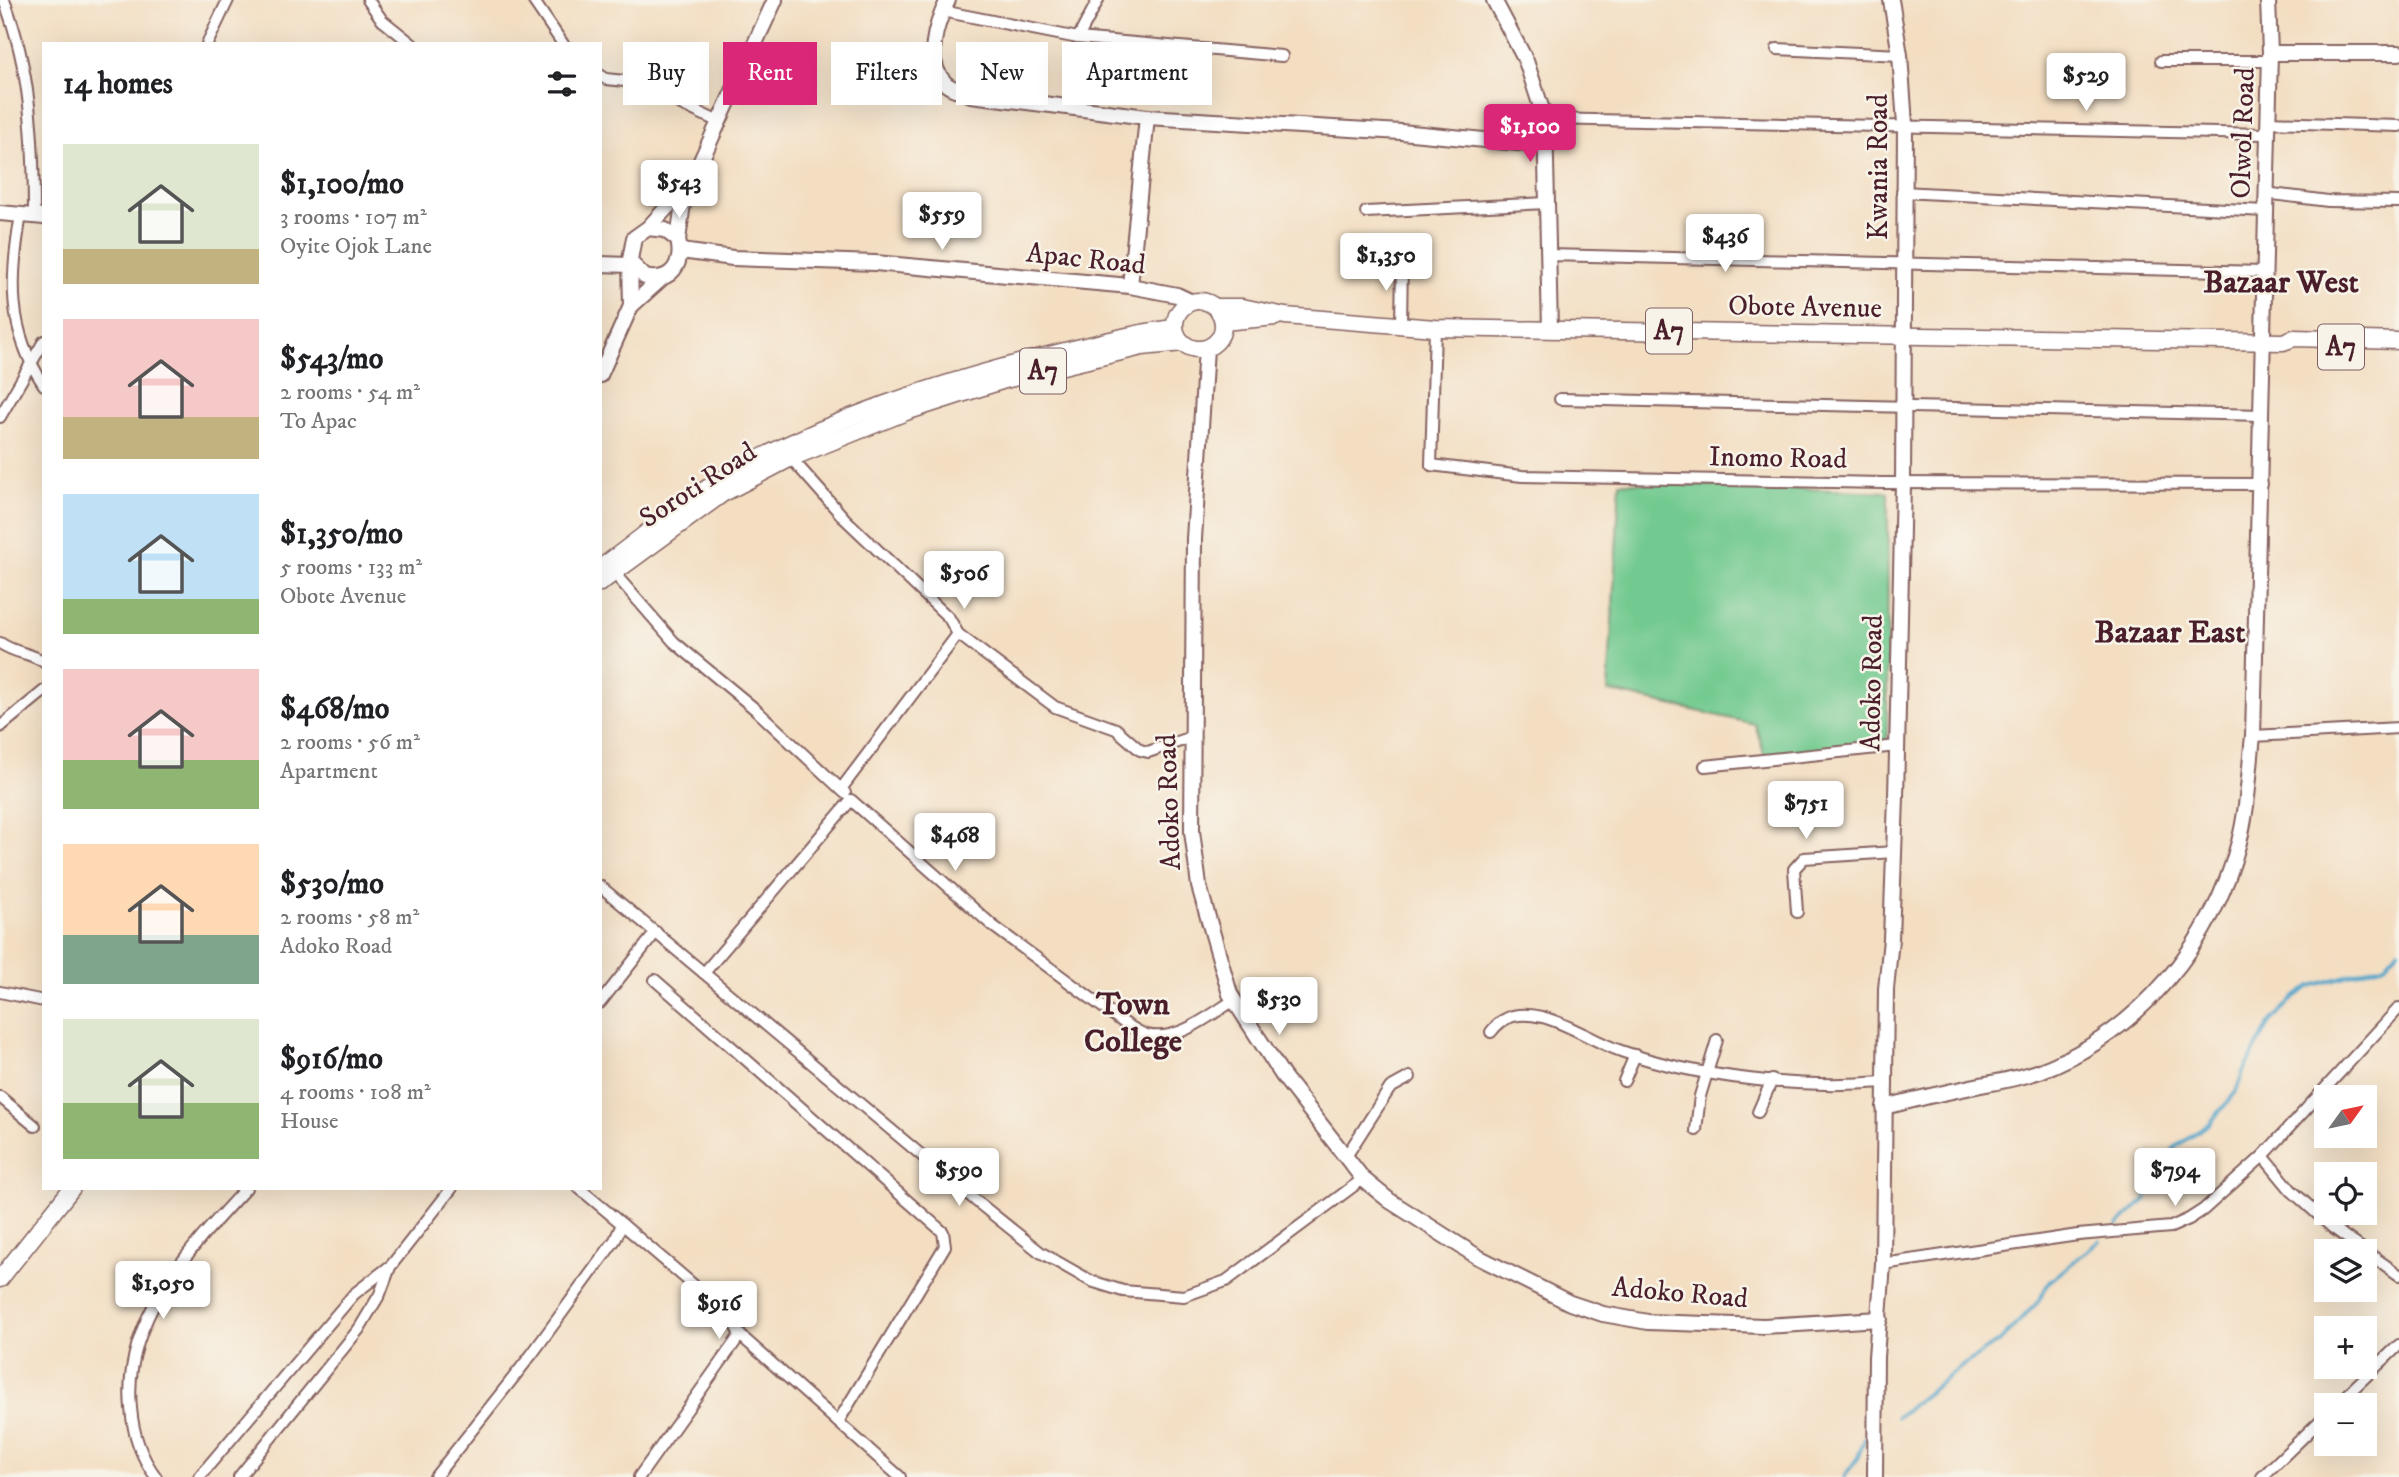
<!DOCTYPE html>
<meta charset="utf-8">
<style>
:root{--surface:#fff;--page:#f2f2f2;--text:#202124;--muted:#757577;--accent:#db2777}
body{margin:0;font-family:"IM FELL DW Pica",serif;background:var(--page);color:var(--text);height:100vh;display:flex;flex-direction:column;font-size:26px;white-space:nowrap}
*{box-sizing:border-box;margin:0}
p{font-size:23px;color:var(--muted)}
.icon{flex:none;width:38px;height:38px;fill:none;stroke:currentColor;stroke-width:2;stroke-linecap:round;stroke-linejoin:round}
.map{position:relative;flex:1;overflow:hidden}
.sheet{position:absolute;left:42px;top:42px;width:560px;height:1148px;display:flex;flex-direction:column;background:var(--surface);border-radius:0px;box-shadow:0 7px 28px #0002}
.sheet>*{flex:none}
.hud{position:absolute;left:623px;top:42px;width:665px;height:63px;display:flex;gap:14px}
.needle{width:46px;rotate:57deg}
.controls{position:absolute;left:2314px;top:1085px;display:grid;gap:14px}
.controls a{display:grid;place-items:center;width:63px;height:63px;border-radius:0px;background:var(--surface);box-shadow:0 7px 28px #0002;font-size:35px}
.price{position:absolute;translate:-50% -60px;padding:0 16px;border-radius:7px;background:#fff;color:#222;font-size:23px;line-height:46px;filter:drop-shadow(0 2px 4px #0008)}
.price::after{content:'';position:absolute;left:50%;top:42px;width:21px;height:16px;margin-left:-10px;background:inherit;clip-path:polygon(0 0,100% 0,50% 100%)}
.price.on{background:var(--accent);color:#fff}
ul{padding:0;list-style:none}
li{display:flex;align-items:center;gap:21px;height:175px;padding:0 21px}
li span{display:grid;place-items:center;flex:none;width:196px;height:140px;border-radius:0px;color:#555}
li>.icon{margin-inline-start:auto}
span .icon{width:84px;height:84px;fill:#fffc;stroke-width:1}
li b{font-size:30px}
h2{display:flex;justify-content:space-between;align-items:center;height:84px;padding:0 21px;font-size:30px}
.tag{padding:0 24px;border-radius:0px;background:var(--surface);box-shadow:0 7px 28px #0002;font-size:24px;line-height:63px}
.tag.on{background:var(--accent);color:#fff}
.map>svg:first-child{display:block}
.green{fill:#73ca90;stroke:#5e745e;stroke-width:2}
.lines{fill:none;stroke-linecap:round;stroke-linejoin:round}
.stream{stroke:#4da4ca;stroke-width:3.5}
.street-casing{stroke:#856260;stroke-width:14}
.secondary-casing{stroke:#856260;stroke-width:18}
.primary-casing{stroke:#856260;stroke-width:19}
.street{stroke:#fff;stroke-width:10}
.secondary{stroke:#fff;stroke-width:14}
.primary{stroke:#fff;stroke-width:16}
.labels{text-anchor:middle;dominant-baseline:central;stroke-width:5;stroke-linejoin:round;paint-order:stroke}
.shield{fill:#f7f3e8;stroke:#7e5f64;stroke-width:2}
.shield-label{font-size:26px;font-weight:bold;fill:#4a1f2b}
.street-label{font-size:28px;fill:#4a1f2b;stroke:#f7f3e8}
.quarter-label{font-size:32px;font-weight:bold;fill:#4a1f2b;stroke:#f7f3e8}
</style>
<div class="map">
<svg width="2399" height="1477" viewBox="0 0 2399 1477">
<rect width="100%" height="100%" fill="#f7f3e8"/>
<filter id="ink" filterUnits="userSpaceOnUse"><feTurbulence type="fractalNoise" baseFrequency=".0143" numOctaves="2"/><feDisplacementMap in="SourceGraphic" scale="14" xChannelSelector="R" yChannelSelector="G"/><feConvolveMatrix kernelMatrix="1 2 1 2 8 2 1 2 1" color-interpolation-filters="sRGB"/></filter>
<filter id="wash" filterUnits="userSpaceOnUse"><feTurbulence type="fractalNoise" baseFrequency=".00686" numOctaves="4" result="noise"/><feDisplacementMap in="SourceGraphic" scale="28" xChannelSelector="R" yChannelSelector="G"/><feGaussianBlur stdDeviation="1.57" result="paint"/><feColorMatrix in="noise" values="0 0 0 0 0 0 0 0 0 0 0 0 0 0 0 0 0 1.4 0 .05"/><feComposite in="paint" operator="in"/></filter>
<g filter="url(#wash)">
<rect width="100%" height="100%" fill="#f3dec2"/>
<path class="green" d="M 1620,482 L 1888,492 L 1887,745 L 1765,757 L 1755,724 L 1608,691 Z"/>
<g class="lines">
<g class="stream">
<path d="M 2118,1225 L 2146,1199 L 2154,1177 L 2174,1148 L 2209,1124 L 2236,1092 L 2243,1072 L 2271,1021 L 2295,997 L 2311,986 L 2385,965 L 2399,949"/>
<path d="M 1897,1417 L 1965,1364 L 2001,1340 L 2037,1303 L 2049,1282 L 2099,1241"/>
<path d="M 1844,1477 L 1858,1457 L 1865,1438"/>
</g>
</g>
</g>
<g filter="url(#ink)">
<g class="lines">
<defs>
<g id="street">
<path d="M 4,0 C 31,70 34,142 34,216"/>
<path d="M 368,0 L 382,20 L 412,44"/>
<path d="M 533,0 L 563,44"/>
<path d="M 942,11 L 1078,38 L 1282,56"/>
<path d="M 1078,38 L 1098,0"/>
<path d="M 207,44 L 228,0"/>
<path d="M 1777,49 L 1900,55"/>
<path d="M 2161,61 L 2270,61"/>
<path d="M 600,75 L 606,79 L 634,82 L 719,122"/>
<path d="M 1545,119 L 2266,134"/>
<path d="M 2267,122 L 2399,126"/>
<path d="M 1902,192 L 2265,211"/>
<path d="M 2265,193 L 2328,201 L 2399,202"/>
<path d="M 1366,212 L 1547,203"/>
<path d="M 21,215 C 10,277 7,330 44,385"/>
<path d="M 1548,255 L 2265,272"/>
<path d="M 1401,326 L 1402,260"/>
<path d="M 1435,328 L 1431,465 L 1522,476 L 1883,483 L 2262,484"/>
<path d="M 1560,399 L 2263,415"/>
<path d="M 0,417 L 44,341"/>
<path d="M 791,458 L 845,519 L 949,618 L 958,634 L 841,789"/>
<path d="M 614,573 L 674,642 L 755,709 L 845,793"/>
<path d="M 958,634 L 1055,707 L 1116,729 L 1140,750 L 1148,752 L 1192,737"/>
<path d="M 0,643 C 18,655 27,651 44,662"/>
<path d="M 0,727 L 44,691"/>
<path d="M 2253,736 L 2399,728"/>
<path d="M 1705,766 L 1897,746"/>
<path d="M 600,886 L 975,1200 L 1040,1252 L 1091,1281 L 1123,1291 L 1184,1296 L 1226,1281 L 1363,1179"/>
<path d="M 1797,912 L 1794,869 L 1804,858 L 1894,852"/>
<path d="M 704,973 L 851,800 L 993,926 L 1127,1025 C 1133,1028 1141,1034 1147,1035 C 1176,1043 1212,1014 1234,1000"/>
<path d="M 655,980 L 943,1232 L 945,1246 L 838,1422"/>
<path d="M 0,992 L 44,1001"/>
<path d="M 600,1003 L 656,932"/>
<path d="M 1491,1032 C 1504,1014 1521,1012 1542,1017 C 1570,1024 1594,1042 1621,1051 C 1698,1078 1802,1089 1884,1082"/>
<path d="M 1624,1081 L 1635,1055"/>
<path d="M 0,1097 L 35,1126"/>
<path d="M 1758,1112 L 1772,1080"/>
<path d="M 1696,1130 L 1700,1096 L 1717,1040"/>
<path d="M 2263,1156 L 2291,1190 L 2333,1228 L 2399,1275"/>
<path d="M 1345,1158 L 1390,1088 L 1410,1077"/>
<path d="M 622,1224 L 731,1317 L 740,1335 L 639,1477"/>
<path d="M 1883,1264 L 2078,1235 L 2171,1227 L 2189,1219 L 2203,1210 L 2263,1156 L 2399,1008"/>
<path d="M 740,1335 L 900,1477"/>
<path d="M 2336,1405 L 2399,1345"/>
<path d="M 156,1477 C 140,1456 133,1433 131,1408 C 122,1319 190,1249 246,1188"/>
<path d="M 199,1477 L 354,1294 L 389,1267"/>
<path d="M 239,1477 L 359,1329 L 380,1294 L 390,1267 L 452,1188"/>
<path d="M 435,1477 L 532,1354 L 615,1240 L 622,1224 L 579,1188"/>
<path d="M 2262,1477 L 2326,1415"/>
</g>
<g id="secondary">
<path d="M 948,0 C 936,24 923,62 946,84 C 952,89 963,92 971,95 L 1147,117 L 1401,132 L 1548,146"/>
<path d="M 1494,0 L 1526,61 L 1545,119 L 1550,329"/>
<path d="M 2268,0 L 2270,53"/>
<path d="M 0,213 L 44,217"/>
<path d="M 648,228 L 665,230 L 678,240 C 684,264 671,283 645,277 L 630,262 L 629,265 L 634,238 L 648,228 L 685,188 L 699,165 L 775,0"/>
<path d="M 678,240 L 685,188"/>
<path d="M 681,251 L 733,258 L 875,263 L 1130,286 L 1177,295 L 1192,302"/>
<path d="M 600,264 L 629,265"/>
<path d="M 1130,286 L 1147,117"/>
<path d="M 631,306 L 662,278"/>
<path d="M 1206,348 L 1194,539 L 1192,831 L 1199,886 L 1230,994 L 1283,1076 L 1363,1179 L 1390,1201 L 1478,1257 L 1570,1303 L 1603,1314 L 1648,1322 L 1764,1326 L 1880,1319"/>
<path d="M 600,375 L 631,306 L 630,262"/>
<path d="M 1884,1107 C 1910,1101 1936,1094 1962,1089 C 1988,1083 2014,1080 2040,1071 C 2138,1033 2213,944 2239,842 C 2248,808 2249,771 2253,736 L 2270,53 L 2399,53"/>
<path d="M 1875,1477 L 1876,1357 L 1883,1264 L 1886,989 L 1891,939 L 1896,797 L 1903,483 L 1905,124 L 1900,55 L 1891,0"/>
</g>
<g id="primary">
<circle cx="1199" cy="325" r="24"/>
<path d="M 1215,307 L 1242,307 L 1285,316 L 1435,328 L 2283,342 L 2294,338 L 2399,341"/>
<path d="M 1223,322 L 1276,317"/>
<path d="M 600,568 C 640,540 678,505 720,480 C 824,419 944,381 1061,352 C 1099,343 1136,332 1175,328"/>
<path d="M 600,583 L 722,494 L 791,458 L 906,412 L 1005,380 L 1142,347 L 1183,343"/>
<path d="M 0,1279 L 72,1188"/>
</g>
</defs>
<use href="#street" class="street-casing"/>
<use href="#secondary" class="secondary-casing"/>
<use href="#primary" class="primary-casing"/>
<use href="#street" class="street"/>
<use href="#secondary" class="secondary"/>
<use href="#primary" class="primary"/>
</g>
</g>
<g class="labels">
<g class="shield">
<rect x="1646" y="308.5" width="46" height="45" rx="5"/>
<rect x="2318" y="324.5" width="46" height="45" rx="5"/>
<rect x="1020" y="348.5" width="46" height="45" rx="5"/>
</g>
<g class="shield-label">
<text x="1669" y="331">A7</text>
<text x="2341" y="347">A7</text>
<text x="1043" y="371">A7</text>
</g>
<g class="street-label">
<text transform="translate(2243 133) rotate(-88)">Olwol Road</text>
<text transform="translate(1878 167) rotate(-90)">Kwania Road</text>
<text transform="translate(1086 259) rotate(6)">Apac Road</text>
<text transform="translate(1805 307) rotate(1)">Obote Avenue</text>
<text transform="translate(1778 458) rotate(1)">Inomo Road</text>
<text transform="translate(698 485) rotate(-33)">Soroti Road</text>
<text transform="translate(1872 683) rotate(-89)">Adoko Road</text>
<text transform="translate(1169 802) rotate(-92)">Adoko Road</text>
<text transform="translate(1680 1293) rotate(5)">Adoko Road</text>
</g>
<g class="quarter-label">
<text x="2281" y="283">Bazaar West</text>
<text x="2170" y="633">Bazaar East</text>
<text x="1133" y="1005">Town<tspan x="1133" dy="37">College</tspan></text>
</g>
</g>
</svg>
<div class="controls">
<a><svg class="needle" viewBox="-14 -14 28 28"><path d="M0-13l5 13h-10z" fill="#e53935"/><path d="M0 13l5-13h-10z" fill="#757577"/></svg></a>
<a><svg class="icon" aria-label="locate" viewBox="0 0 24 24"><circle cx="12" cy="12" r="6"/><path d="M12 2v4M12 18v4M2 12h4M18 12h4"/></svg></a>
<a><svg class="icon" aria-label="layers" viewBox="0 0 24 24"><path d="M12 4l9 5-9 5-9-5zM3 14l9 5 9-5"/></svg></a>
<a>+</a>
<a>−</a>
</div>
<b class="price" style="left:2086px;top:113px">$529</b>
<b class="price on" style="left:1530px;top:164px">$1,100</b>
<b class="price" style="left:679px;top:220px">$543</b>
<b class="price" style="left:942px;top:252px">$559</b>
<b class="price" style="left:1725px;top:274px">$436</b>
<b class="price" style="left:1386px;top:293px">$1,350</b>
<b class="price" style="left:964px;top:611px">$506</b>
<b class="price" style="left:1806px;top:841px">$751</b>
<b class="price" style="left:955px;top:873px">$468</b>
<b class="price" style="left:1279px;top:1037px">$530</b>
<b class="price" style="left:959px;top:1208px">$590</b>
<b class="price" style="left:2175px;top:1208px">$794</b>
<b class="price" style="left:163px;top:1321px">$1,050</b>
<b class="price" style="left:719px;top:1341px">$916</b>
<div class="hud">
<a class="tag">Buy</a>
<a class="tag on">Rent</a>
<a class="tag">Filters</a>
<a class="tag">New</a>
<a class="tag">Apartment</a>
</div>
<section class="sheet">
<h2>14 homes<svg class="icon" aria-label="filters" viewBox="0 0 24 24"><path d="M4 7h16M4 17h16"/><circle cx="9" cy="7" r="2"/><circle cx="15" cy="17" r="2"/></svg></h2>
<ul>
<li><span style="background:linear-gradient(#dfe7d0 75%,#c2b280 0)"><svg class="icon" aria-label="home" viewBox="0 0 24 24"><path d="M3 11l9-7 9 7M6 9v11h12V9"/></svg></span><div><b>$1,100/mo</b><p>3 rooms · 107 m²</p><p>Oyite Ojok Lane</p></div></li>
<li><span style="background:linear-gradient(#f6c9c9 70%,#c2b280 0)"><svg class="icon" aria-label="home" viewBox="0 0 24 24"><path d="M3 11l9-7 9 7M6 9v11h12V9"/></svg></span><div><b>$543/mo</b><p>2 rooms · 54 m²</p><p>To Apac</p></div></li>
<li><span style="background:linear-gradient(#bfe0f5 75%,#8fb573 0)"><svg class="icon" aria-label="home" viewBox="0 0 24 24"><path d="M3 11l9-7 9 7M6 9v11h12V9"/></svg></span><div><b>$1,350/mo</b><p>5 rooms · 133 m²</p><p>Obote Avenue</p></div></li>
<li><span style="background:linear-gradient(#f6c9c9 65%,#8fb573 0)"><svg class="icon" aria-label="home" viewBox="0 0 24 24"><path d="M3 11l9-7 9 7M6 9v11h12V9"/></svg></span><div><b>$468/mo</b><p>2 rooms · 56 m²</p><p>Apartment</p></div></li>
<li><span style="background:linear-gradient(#ffd9b3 65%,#7fa58c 0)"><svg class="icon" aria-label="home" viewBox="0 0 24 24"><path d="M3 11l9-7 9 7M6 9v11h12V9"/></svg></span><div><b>$530/mo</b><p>2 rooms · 58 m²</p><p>Adoko Road</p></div></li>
<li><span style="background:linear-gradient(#dfe7d0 60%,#8fb573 0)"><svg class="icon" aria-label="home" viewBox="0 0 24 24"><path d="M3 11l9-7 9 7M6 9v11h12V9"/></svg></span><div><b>$916/mo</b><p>4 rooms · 108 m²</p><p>House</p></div></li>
</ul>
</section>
</div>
